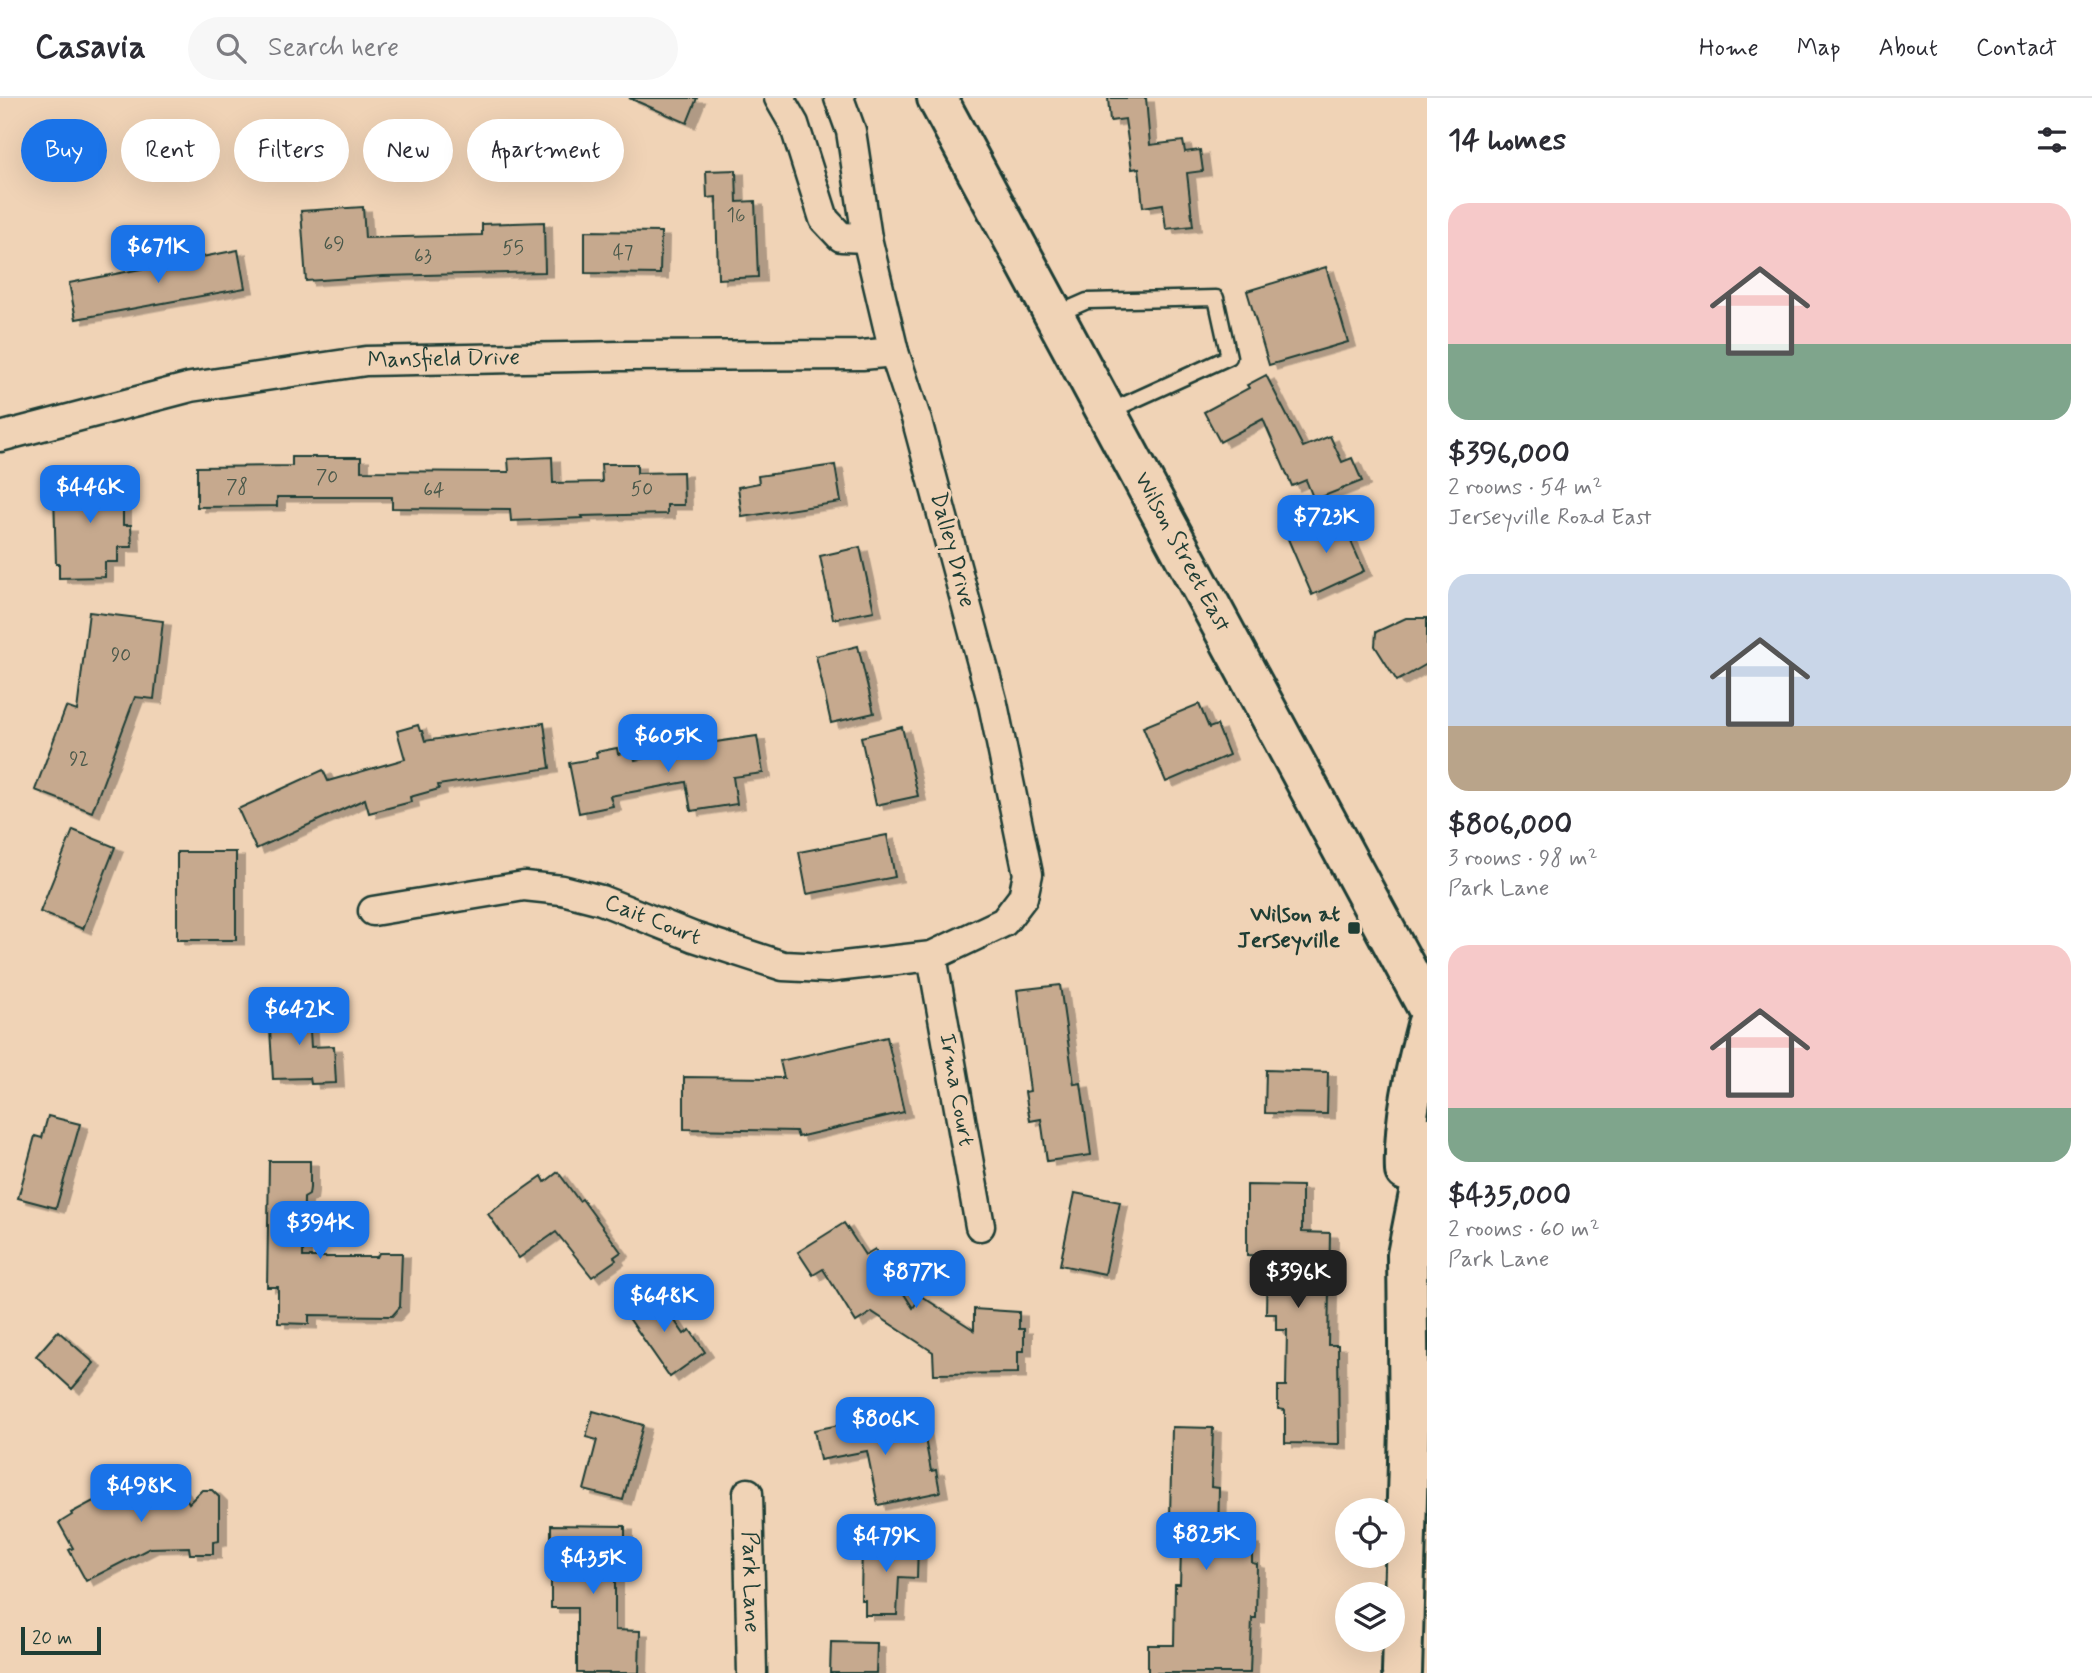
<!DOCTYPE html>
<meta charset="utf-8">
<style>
:root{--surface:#fff;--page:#f7f7f7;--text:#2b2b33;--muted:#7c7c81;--line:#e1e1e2;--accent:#1a73e8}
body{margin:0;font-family:Mynerve,sans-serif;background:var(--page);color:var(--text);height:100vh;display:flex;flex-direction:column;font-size:26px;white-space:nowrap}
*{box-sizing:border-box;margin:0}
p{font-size:23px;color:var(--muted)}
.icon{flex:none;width:38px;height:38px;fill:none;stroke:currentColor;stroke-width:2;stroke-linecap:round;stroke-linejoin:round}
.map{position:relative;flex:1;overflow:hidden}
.side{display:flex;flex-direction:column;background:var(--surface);width:665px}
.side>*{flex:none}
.banner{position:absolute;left:21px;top:21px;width:665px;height:63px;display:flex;gap:14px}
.controls{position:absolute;left:1335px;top:1400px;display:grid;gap:14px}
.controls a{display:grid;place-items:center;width:70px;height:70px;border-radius:50%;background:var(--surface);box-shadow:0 7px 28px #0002;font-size:35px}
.scale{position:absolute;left:21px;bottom:18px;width:80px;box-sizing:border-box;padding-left:7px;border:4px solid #1f3d34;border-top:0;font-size:19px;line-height:24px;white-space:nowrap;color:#1f3d34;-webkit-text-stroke:5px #f0d3b6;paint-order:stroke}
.price{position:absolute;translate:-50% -60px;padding:0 16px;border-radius:14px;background:var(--accent);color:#fff;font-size:23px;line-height:46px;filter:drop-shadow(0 2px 4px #0008)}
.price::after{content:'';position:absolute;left:50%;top:42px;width:21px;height:16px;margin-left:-10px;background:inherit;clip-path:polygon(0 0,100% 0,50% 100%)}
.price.current{background:#222;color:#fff}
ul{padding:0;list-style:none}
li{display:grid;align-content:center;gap:14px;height:371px;padding:0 21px}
li span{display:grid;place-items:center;height:217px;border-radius:21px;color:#555}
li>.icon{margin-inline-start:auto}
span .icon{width:126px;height:126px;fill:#fffc;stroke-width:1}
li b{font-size:30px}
h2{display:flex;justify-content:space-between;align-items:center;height:84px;padding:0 21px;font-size:30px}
.chip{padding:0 24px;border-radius:32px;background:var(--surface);box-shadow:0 7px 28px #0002;font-size:24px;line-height:63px}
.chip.current{background:var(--accent);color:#fff}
header{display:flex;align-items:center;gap:42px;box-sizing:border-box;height:98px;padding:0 35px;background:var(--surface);border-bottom:2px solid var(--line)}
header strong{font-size:33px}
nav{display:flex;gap:38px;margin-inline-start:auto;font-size:24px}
.search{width:490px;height:63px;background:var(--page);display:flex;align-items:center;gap:18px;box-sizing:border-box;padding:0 24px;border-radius:38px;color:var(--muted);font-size:26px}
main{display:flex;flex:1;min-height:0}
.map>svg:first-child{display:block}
.building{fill:#c6a98e;stroke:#1f3d34;stroke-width:2;filter:url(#shadow)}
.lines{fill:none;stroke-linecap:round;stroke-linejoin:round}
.lane-casing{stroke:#1f3d34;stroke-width:19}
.street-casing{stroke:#1f3d34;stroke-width:33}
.secondary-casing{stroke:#1f3d34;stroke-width:44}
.lane{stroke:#f0d3b6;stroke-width:14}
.street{stroke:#f0d3b6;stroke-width:28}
.secondary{stroke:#f0d3b6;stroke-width:38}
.poi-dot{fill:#1f3d34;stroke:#f0d3b6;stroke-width:2.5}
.labels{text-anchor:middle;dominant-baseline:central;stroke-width:6;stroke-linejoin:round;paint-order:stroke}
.number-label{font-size:19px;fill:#49584a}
.street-label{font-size:23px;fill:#1f3d34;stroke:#f0d3b6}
.poi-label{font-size:23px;font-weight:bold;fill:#1f3d34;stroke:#f0d3b6;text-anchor:end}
</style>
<header>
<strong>Casavia</strong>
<div class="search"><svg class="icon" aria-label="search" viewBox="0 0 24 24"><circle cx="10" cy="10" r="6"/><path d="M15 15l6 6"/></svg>Search here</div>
<nav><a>Home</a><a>Map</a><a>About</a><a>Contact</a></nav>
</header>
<main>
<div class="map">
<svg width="1427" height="1575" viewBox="0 0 1427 1575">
<defs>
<filter id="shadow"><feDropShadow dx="8" dy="4.5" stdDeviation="0" flood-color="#0004"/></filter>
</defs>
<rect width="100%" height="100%" fill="#f0d3b6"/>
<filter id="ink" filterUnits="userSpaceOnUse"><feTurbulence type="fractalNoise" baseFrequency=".0143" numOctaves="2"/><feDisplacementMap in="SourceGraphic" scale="14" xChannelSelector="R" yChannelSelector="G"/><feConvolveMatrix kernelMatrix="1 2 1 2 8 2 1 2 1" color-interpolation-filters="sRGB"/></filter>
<g filter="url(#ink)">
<g class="building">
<path d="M 629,0 L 697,0 L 687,25 Z"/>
<path d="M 1108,0 L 1146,0 L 1150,47 L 1183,43 L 1185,54 L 1200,52 L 1203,73 L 1187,75 L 1193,128 L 1166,131 L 1163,106 L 1143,109 L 1139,70 L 1132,71 L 1125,21 L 1110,23 Z"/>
<path d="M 736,72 L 737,104 L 755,103 L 758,179 L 718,181 L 716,99 L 707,100 L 706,73 Z"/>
<path d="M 363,109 L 365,140 L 482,137 L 482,126 L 544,124 L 545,174 L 383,178 L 306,183 L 301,113 Z"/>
<path d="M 585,133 L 661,134 L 660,176 L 585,175 Z"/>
<path d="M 238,152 L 245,190 L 76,221 L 69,185 Z"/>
<path d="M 1326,169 L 1348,244 L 1269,267 L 1247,193 Z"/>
<path d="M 1266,277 L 1303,349 L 1330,338 L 1342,364 L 1352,360 L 1362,383 L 1314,402 L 1306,382 L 1292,388 L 1263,321 L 1220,344 L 1204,314 L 1249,290 L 1247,287 Z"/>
<path d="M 292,359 L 361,359 L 361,373 L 509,374 L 508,361 L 552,359 L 553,385 L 602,384 L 601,366 L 637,366 L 637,375 L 683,374 L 684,407 L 667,407 L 667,416 L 582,418 L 583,420 L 511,423 L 510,411 L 392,410 L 392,399 L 277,399 L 277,408 L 197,409 L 197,369 L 292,368 Z"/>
<path d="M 835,367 L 841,404 L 742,419 L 738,389 L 759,385 L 758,378 Z"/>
<path d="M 123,375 L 123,427 L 131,427 L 132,449 L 118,449 L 118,464 L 105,464 L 105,479 L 59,480 L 59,466 L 56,466 L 54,396 L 69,396 L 69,377 Z"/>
<path d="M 1340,418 L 1364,473 L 1312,497 L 1288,441 Z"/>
<path d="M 860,449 L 874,513 L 833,521 L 820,458 Z"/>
<path d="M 89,514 L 163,523 L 154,601 L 135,599 L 92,714 L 35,692 L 66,609 L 77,613 Z"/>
<path d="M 1406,520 L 1427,520 L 1427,566 L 1397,583 L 1375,548 L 1376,534 Z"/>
<path d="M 858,548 L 874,615 L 831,625 L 816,558 Z"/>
<path d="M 1199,606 L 1209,630 L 1217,627 L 1229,657 L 1166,684 L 1143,629 Z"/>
<path d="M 544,625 L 550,670 L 438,687 L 439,691 L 410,699 L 411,704 L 369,715 L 365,701 L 256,751 L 238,711 L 323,672 L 328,683 L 405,661 L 397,633 L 418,627 L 420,633 L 422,633 L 425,643 Z"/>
<path d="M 902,629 L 918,698 L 876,707 L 861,639 Z"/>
<path d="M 757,638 L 763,675 L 733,679 L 737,706 L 691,713 L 686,684 L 610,698 L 613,708 L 579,715 L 569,665 L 597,660 L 596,654 L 617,650 L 618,656 L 633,653 L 635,662 L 682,653 L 681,649 Z"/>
<path d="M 73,732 L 115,749 L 83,831 L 40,814 Z"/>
<path d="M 887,737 L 895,779 L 807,796 L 799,754 Z"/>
<rect x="177" y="754" width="59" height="88"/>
<path d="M 1060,887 L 1074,986 L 1081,985 L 1091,1057 L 1047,1063 L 1041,1021 L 1030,1023 L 1025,994 L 1030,993 L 1017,892 Z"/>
<path d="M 308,902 L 311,949 L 334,948 L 336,985 L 311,986 L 310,980 L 273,981 L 269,915 L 287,914 L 286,903 Z"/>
<path d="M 887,939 L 904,1014 L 798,1039 L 796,1033 L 684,1031 L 684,979 L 784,980 L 780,963 Z"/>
<path d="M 1266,972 L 1328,974 L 1327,1016 L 1265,1015 Z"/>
<path d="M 48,1018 L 80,1026 L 56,1110 L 18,1100 L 35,1038 L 42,1040 Z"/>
<path d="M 269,1063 L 310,1063 L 310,1090 L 309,1097 L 304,1100 L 303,1159 L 377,1159 L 379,1155 L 402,1155 L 400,1209 L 392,1218 L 309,1217 L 309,1226 L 278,1225 L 278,1189 L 267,1189 Z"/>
<path d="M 558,1074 L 579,1103 L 582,1101 L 621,1154 L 614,1159 L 616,1162 L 592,1179 L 556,1134 L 519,1160 L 488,1116 L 542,1078 L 545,1084 Z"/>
<path d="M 1247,1087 L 1302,1088 L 1302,1134 L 1330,1135 L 1328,1247 L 1338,1247 L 1339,1346 L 1285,1345 L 1285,1312 L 1278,1311 L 1278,1288 L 1286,1288 L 1287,1232 L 1276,1232 L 1276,1216 L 1266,1216 L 1267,1158 L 1247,1157 Z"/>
<path d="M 1075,1095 L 1120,1104 L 1105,1176 L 1060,1167 Z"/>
<path d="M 844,1125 L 865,1157 L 875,1151 L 913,1210 L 921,1198 L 974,1232 L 974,1211 L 1019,1214 L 1019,1231 L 1024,1231 L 1024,1253 L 1018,1253 L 1018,1275 L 934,1276 L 933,1254 L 872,1214 L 856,1224 L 823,1171 L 813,1177 L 798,1154 Z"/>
<path d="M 654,1193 L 684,1236 L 690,1232 L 705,1254 L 670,1279 L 624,1213 Z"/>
<path d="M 58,1233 L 94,1265 L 72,1291 L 36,1258 Z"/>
<path d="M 593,1313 L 643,1327 L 623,1402 L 584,1392 L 597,1342 L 586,1339 Z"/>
<path d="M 879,1319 L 881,1332 L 922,1324 L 931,1373 L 936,1372 L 940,1394 L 878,1407 L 867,1353 L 820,1362 L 814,1332 Z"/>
<path d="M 1172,1329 L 1213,1330 L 1211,1389 L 1219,1390 L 1218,1442 L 1252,1443 L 1252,1465 L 1257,1466 L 1256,1520 L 1252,1520 L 1250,1575 L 1148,1575 L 1148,1547 L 1174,1547 L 1175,1486 L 1180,1486 L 1182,1420 L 1170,1419 Z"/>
<path d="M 155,1374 L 174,1379 L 189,1405 L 202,1392 L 212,1392 L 219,1399 L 219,1443 L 213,1444 L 213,1456 L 190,1456 L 189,1449 L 150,1450 L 86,1483 L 69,1452 L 73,1450 L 59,1425 L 72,1417 L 71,1415 L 97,1401 L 99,1405 Z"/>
<path d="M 551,1427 L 625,1428 L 625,1452 L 615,1452 L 615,1532 L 640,1533 L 639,1575 L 577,1575 L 577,1510 L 551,1510 Z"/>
<path d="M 862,1443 L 918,1445 L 917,1480 L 899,1479 L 897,1517 L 865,1517 L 865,1502 L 861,1502 Z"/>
<path d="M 831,1544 L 877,1545 L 876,1575 L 830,1575 Z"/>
</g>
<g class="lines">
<defs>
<path id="lane" d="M 1055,217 L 1087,203 L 1216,200 L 1229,259 L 1108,314"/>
<g id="street">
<path d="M 779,0 L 794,26 L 824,121 L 841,139 L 867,140"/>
<path id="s1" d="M 0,339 L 191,289 L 366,263 L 621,258 L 862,257 L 894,254"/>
<path id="s2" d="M 373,813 L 524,788 L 562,792 L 601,802 L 694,839 L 783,868 L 826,870 L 932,858 L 1004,824 L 1023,799 L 1028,776 L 993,606 L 917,323 L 894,254 L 867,140 L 851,33 L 839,0"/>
<path id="s3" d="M 932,858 L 980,1128"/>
<path id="s4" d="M 748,1395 L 752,1575"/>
</g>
<g id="secondary">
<path id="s5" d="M 937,0 L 1427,909"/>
<path d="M 1405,1073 C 1403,1023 1415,974 1427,927"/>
<path d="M 1402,1575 L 1409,1329 L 1407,1157 L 1423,1075 L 1427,1039"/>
</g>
</defs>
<use href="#lane" class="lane-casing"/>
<use href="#street" class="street-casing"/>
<use href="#secondary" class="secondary-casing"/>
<use href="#lane" class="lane"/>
<use href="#street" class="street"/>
<use href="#secondary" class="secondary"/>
</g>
</g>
<rect class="poi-dot" x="1347" y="823" width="14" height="14" rx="3.5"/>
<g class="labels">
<g class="number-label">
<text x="736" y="117">16</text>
<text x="334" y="146">69</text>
<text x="513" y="150">55</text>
<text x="623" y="155">47</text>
<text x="423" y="158">63</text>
<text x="327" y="379">70</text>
<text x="237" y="389">78</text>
<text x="642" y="391">50</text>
<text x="434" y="392">64</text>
<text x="121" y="557">90</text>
<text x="79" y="661">92</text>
</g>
<g class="street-label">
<text stroke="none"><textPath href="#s1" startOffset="452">Mansfield Drive</textPath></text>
<text transform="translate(952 452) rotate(75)">Dalley Drive</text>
<text stroke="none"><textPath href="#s5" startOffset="516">Wilson Street East</textPath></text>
<text stroke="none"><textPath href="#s2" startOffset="287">Cait Court</textPath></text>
<text stroke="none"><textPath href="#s3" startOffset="136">Irma Court</textPath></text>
<text stroke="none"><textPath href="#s4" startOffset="89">Park Lane</textPath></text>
</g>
<g class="poi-label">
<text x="1340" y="817">Wilson at<tspan x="1340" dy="26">Jerseyville</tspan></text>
</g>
</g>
</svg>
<div class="controls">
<a><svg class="icon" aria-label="locate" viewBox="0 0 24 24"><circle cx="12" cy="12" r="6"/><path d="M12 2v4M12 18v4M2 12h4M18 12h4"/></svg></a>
<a><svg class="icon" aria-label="layers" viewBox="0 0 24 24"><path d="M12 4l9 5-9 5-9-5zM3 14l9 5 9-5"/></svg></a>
</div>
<div class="scale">20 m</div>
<b class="price" style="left:158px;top:187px">$671K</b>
<b class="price" style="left:90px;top:427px">$446K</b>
<b class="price" style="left:1326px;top:457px">$723K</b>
<b class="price" style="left:668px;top:676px">$605K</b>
<b class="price" style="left:299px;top:949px">$642K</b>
<b class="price" style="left:320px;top:1163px">$394K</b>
<b class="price" style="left:916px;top:1212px">$877K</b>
<b class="price current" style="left:1298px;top:1212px">$396K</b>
<b class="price" style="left:664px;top:1236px">$648K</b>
<b class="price" style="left:885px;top:1359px">$806K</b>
<b class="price" style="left:141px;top:1426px">$498K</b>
<b class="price" style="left:1206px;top:1474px">$825K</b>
<b class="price" style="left:886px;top:1476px">$479K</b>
<b class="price" style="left:593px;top:1498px">$435K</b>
<div class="banner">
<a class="chip current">Buy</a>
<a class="chip">Rent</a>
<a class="chip">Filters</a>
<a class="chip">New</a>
<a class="chip">Apartment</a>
</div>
</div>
<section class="side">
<h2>14 homes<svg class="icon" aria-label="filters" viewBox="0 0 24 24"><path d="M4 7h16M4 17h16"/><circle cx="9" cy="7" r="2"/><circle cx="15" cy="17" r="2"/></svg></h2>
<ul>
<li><span style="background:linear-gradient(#f6c9c9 65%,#7fa58c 0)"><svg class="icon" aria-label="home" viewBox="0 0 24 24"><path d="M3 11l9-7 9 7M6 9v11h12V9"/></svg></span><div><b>$396,000</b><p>2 rooms · 54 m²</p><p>Jerseyville Road East</p></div></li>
<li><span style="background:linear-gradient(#c9d6e8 70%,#b9a48a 0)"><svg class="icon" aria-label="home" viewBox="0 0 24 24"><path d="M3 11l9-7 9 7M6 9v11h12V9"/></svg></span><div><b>$806,000</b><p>3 rooms · 98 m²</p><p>Park Lane</p></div></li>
<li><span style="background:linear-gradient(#f6c9c9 75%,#7fa58c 0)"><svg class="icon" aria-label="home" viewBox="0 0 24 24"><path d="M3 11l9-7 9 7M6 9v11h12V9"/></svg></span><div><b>$435,000</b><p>2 rooms · 60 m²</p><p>Park Lane</p></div></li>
</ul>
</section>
</main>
